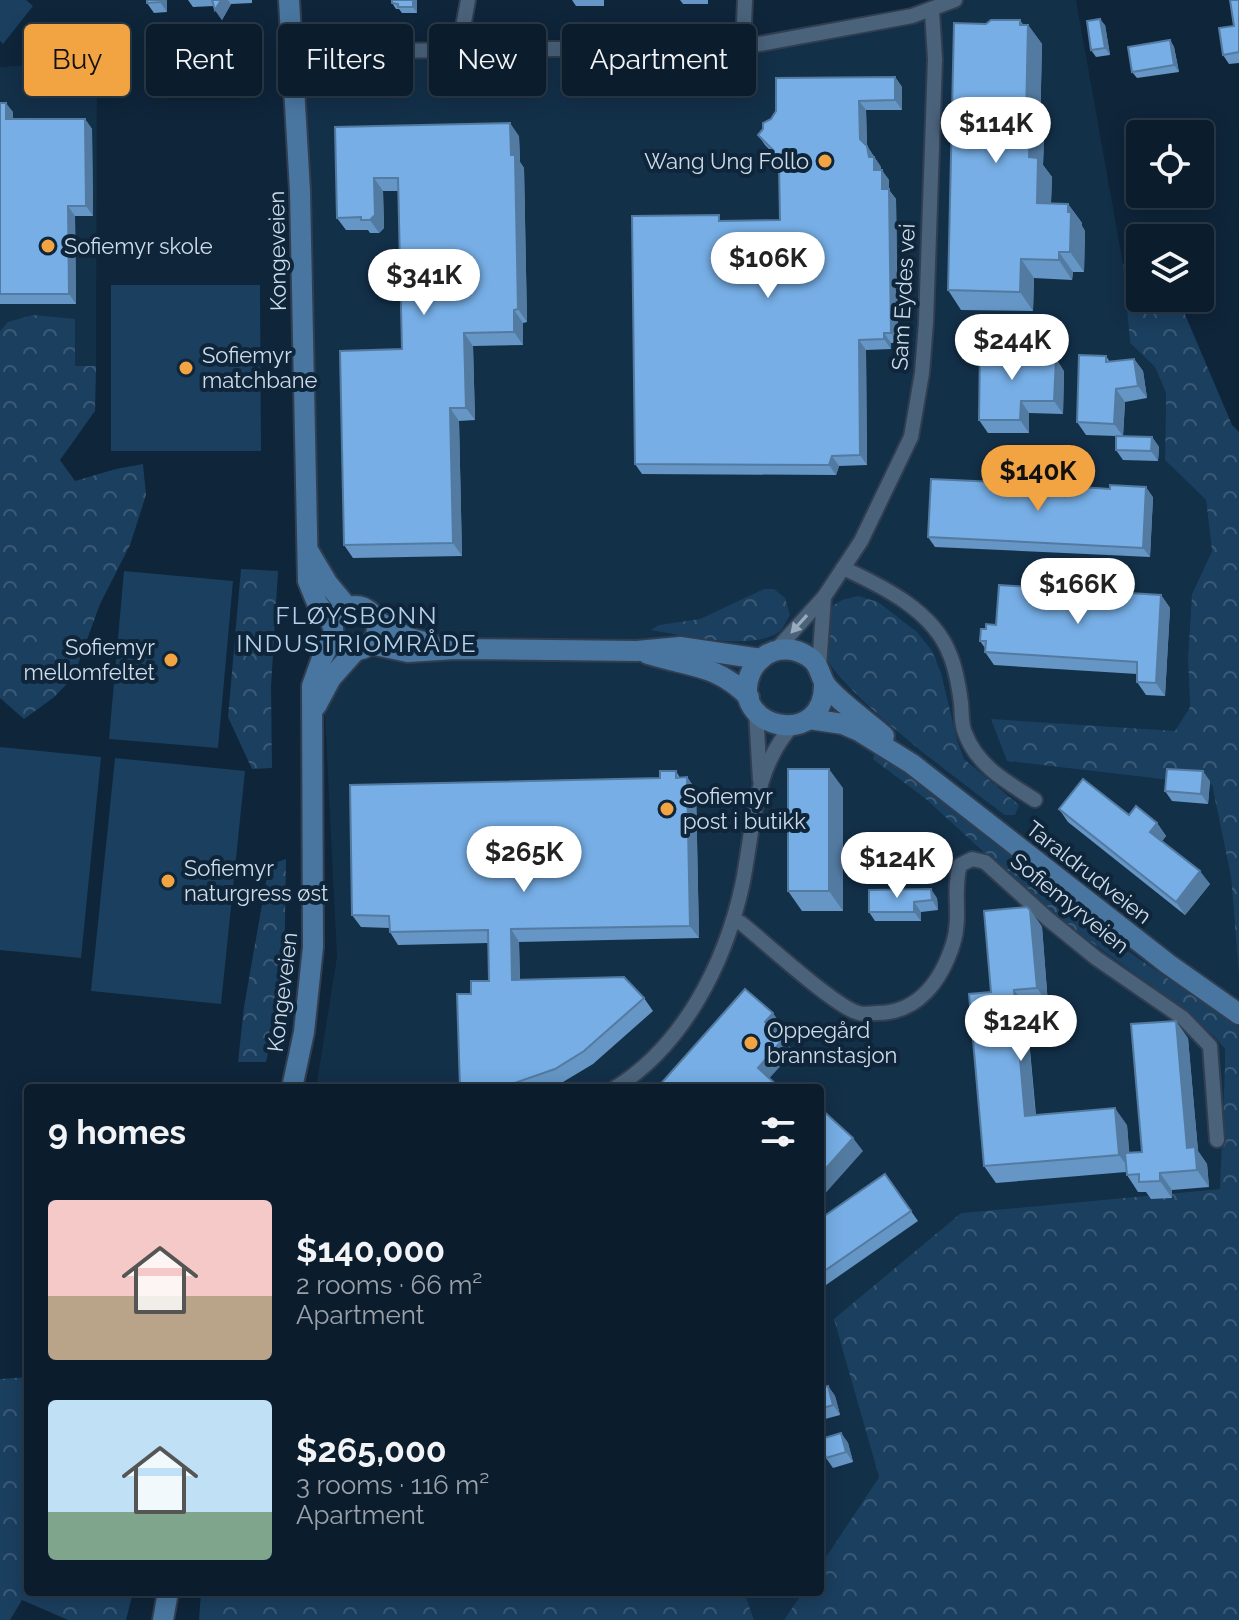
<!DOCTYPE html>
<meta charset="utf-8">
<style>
:root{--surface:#0b1c2c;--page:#192938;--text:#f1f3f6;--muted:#9aa1a9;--line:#2b3a48;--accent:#f3a442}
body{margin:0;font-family:Raleway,sans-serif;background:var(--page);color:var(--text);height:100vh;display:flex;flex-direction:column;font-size:30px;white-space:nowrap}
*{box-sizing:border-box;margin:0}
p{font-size:26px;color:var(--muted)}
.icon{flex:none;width:44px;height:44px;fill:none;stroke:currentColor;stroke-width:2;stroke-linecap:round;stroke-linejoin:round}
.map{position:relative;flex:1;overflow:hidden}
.side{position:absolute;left:24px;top:1084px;width:800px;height:512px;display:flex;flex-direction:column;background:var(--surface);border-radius:8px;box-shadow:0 4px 20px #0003,0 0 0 2px var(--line)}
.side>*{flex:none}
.guide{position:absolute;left:24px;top:24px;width:800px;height:72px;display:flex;gap:16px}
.tools{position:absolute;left:1126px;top:120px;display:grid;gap:16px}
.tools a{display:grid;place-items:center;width:88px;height:88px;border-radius:8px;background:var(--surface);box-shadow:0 4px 20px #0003,0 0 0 2px var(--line);font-size:40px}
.price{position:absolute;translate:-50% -68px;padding:0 18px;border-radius:28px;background:#fff;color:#222;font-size:26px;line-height:52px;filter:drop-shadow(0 2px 4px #0008)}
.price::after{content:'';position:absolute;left:50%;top:48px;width:24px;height:18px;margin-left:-12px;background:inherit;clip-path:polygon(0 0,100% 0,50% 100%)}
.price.active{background:var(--accent);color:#111}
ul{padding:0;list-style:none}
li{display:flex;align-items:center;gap:24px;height:200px;padding:0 24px}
li span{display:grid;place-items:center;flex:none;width:224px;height:160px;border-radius:8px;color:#555}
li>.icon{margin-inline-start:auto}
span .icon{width:96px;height:96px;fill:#fffc;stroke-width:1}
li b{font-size:34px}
h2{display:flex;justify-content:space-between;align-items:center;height:96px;padding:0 24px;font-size:34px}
.chip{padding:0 28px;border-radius:8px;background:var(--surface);box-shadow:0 4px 20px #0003,0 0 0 2px var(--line);font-size:28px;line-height:72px}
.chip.active{background:var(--accent);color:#111}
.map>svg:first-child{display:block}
.built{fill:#133049}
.forest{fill:url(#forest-crowns)}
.pitch{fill:#1b3f5f}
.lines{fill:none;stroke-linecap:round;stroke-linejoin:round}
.minor-casing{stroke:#313e50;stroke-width:18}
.secondary-casing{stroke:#313e50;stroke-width:24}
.minor{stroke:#4a637b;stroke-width:14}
.secondary{stroke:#4976a0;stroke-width:20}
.wall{fill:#6596c5}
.shaded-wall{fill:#537aa0}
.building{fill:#76aee5;stroke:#537aa0;stroke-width:2}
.oneway{fill:#99abbd}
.poi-dot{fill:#f3a442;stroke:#0f253a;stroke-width:3}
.labels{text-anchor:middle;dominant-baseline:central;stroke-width:8;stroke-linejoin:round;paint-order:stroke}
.poi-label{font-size:22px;fill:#cedbe9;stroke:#0f253a;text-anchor:start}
.street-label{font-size:22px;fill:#cedbe9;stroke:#0f253a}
.neighbourhood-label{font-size:24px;letter-spacing:2px;fill:#b4d0eb;stroke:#0f253a}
</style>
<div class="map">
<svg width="1239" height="1620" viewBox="0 0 1239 1620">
<defs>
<pattern id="forest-crowns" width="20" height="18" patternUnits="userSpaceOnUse" patternTransform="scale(2)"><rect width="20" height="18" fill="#1b3f5f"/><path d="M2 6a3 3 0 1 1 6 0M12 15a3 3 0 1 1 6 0" fill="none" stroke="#3b5a76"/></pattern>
</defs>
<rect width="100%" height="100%" fill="#0f253a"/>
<g class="built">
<path d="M 955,0 L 1076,0 L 1123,264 L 1130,343 L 1155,367 L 1166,393 L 1165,460 L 1206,500 L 1212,551 L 1192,594 L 1188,656 L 1190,706 L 1176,731 L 1007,761 L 1212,785 L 1231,877 L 1239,976 L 1239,1010 L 1220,1189 L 961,1213 L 835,1319 L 879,1477 L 820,1566 L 820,1088 L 316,1088 L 337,957 L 322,654 L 299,48 L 743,47 Z"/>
<path d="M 97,61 L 96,366 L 75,367 L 0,331 L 0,67 Z"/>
<path d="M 744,1592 L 803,1592 L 784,1620 L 754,1620 Z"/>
</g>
<g class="forest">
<path d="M 1123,264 L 1140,266 L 1140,298 L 1178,298 L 1232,425 L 1239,432 L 1239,976 L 1231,877 L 1212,785 L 1007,761 L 991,719 L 1175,731 L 1190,707 L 1188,656 L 1192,594 L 1212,551 L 1206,500 L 1165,460 L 1166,393 L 1155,367 L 1130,343 Z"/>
<path d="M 33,315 L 75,319 L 75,366 L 96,366 L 95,411 L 60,460 L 75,481 L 116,469 L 143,464 L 146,495 L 130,545 L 100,604 L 73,678 L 53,698 L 24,719 L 0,698 L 0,331 L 8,322 Z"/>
<path d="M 241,569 L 278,571 L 271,687 L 272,768 L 252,769 L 228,717 Z"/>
<path d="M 764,589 L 774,589 L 785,598 L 790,615 C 787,619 784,627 780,631 C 755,652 681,635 651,630 L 659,625 L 700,619 Z"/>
<path d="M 858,596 L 878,602 L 917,632 L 932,651 L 941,673 L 957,740 L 964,759 L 1019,805 L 1015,815 L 1005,815 C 967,786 827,685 820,644 C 818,634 826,618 829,608 L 842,600 Z"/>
<path d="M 875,752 L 898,764 L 979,827 L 1129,952 L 1239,1027 L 1239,1620 L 784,1620 L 803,1592 L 820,1592 L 820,1566 L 879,1477 L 834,1319 L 961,1213 L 1220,1189 L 1225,1068 L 1225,1049 L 1215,1037 L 1183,1008 L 1048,911 L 926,799 L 873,759 Z"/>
<path d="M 286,859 L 284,982 L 266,1062 L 238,1062 L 244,1007 L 269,865 Z"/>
<path d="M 28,1377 L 28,1592 L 133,1592 L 126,1620 L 68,1620 L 22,1600 L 10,1620 L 0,1620 L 0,1379 Z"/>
<path d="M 201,1592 L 744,1592 L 754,1620 L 199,1620 Z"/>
</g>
<g class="pitch">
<path d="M 0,0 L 26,0 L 33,6 L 3,44 L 0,41 Z"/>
<path d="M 111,285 L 260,285 L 261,451 L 111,451 Z"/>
<path d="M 124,571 L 233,581 L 218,748 L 109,739 Z"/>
<path d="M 0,747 L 101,757 L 81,958 L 0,950 Z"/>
<path d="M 115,758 L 245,771 L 221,1004 L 91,991 Z"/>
</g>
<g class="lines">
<defs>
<g id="minor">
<path d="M 743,47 L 745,0"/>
<path d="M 463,50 L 462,33 L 468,0"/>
<path d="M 293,52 L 743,47 L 912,16 L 955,0"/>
<path d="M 843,568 C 882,586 934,611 950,655 C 956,669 959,688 961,703 C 962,713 961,724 965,733 C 977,766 1007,782 1035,800"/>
<path d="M 775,651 L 824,597 L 861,541 L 911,437 L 922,373 L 926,322 L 935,59 L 932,11"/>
<path d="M 819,667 L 824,597"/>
<path d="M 756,712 L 760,780"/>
<path d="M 733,920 L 741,923 C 764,941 836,1008 859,1013 C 864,1015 872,1013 877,1013 C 918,1013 941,981 953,944 C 962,916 952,892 960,865 L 972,859 L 985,862 L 1048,919 L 1096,958 L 1183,1018 L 1210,1046 L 1217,1140"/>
<path d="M 615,1088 C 684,1045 725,963 742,886 C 754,829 752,770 793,725"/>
</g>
<g id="secondary">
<path d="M 289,0 L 300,191 L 308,581 L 317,603 L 333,625"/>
<path d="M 309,552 L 328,584 L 348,608"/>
<circle cx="355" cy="628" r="22"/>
<path d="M 375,620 L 409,638 L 431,644"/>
<path d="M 370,644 L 408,652 L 455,649 L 637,651 L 680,647 L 761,659"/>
<path d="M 648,654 C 690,667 716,664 749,697"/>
<path d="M 824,683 C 826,752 726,728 751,672 C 756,661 767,652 779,650 C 790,648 800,651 809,657 C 819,664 819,672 824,682 C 831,696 871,724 884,736"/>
<path d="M 316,706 L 331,678 L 356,650"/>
<path d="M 809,719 L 843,724 L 859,731 L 912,764 L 1168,964 L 1239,1014"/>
<path d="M 292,1088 L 304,1032 L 313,947 L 312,686 L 322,658 L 334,636"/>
<path d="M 163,1620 L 168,1592"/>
</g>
</defs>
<use href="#minor" class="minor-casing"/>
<use href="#secondary" class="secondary-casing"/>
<use href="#minor" class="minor"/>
<use href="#secondary" class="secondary"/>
</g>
<g class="wall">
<path d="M 167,0 L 167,12 L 154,13 L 147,3 Z"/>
<path d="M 188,0 L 252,0 L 252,3 L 231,4 L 222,20 L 215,10 L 214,6 L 193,7 Z"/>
<path d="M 417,0 L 417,13 L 402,13 L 399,9 L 396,9 L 392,3 Z"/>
<path d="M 572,0 L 604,0 L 604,6 L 576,6 Z"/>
<path d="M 680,0 L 708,0 L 708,4 L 683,4 Z"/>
<path d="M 1239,0 L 1239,63 L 1229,64 L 1223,55 L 1234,26 Z"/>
<path d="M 1023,25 L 1028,25 L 1042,44 L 1040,131 L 1044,137 L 1043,165 L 1052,177 L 1051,204 L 1068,204 L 1082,223 L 1082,226 L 1085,231 L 1084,272 L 1073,272 L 1072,280 L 1034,278 L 1033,311 L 961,310 L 948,290 Z"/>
<path d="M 1105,25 L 1110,55 L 1096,57 L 1091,50 Z"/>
<path d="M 1170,40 L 1174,47 L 1179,72 L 1137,78 L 1132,72 Z"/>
<path d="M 895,77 L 902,87 L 902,110 L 866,110 L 867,146 L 881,167 L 881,170 L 889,180 L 889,190 L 896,199 L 898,343 L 891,343 L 891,349 L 866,350 L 867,465 L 839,466 L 836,475 L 642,474 L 635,464 L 780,220 L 779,174 L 774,167 L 774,154 L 765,145 L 758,135 Z"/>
<path d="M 0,103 L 13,112 L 13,119 L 85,119 L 92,129 L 93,216 L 75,216 L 76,304 L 0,304 Z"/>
<path d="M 335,127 L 519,136 L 520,162 L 524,168 L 527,322 L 523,323 L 523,345 L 473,346 L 475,420 L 459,421 L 462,556 L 353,558 L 344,545 L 402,349 L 399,191 L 383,191 L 384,228 L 379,233 L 370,233 L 368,230 L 346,230 L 337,218 Z"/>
<path d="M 1021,346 L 1029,358 L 1064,371 L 1063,414 L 1029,413 L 1029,433 L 988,433 L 979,420 Z"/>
<path d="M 1106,356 L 1110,362 L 1134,359 L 1143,371 L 1147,398 L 1125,402 L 1123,436 L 1152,437 L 1159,447 L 1158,461 L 1123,460 L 1116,450 L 1116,436 L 1086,435 L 1077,422 Z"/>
<path d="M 1084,488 L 1153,497 L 1150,557 L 935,547 L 928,537 Z"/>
<path d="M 1161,595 L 1170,608 L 1165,696 L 1146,695 L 1137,682 L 1137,674 L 994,665 L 985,652 L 985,648 L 980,641 L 986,629 L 996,625 Z"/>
<path d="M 676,771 L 680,778 L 687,777 L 696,790 L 699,938 L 519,942 L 520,980 L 644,998 L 653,1011 L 593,1064 L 563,1082 L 545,1088 L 460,1088 L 471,994 L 489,981 L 488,943 L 398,945 L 390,932 L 389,928 L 361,927 L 352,915 Z"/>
<path d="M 1210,781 L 1208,804 L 1172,801 L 1165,791 Z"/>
<path d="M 843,788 L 843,911 L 802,911 L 788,891 Z"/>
<path d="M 1059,809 L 1129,815 L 1157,823 L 1166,836 L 1162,841 L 1210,884 L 1185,915 L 1068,822 Z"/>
<path d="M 937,898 L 938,910 L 921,912 L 921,921 L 875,921 L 869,912 Z"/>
<path d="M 1030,910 L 1042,927 L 1048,1004 L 1026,1006 L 1036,1115 L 1127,1125 L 1129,1153 L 1142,1152 L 1188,1038 L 1198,1151 L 1207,1164 L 1209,1187 L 1172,1190 L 1172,1198 L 1151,1199 L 1146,1192 L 1138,1192 L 1127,1175 L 1126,1172 L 996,1183 L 984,1166 L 991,992 Z"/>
<path d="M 885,1174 L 918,1221 L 826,1285 L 820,1277 L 820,1219 Z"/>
<path d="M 828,1386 L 835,1396 L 840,1415 L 825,1419 L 820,1412 L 820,1388 Z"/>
<path d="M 841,1433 L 848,1443 L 853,1462 L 833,1468 L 826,1458 Z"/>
</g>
<g class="shaded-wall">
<path d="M 160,0 L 167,0 L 167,12 L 160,2 Z"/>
<path d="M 221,0 L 228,0 L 231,4 L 222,20 L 215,10 Z"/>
<path d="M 413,0 L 417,0 L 417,13 L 413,7 Z"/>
<path d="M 1100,19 L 1105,25 L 1110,55 L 1105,48 Z"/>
<path d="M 1020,20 L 1028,31 L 1028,25 L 1042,44 L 1040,131 L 1044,137 L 1043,165 L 1052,177 L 1050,223 L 1037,203 L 1029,157 Z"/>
<path d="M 1170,40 L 1174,47 L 1179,72 L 1174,65 Z"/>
<path d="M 895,77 L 902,87 L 902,110 L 895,100 Z"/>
<path d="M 859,101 L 866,110 L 867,146 L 881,167 L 881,180 L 874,170 L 860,139 Z"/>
<path d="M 6,103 L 13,112 L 13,129 L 6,119 Z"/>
<path d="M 85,119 L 92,129 L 93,216 L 86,206 Z"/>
<path d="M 510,123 L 519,136 L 520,162 L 524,168 L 527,322 L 518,309 Z"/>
<path d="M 882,170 L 889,180 L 889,190 L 896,199 L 898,343 L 891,333 Z"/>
<path d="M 374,178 L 383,191 L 384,228 L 379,233 L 370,220 Z"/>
<path d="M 1068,204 L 1082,223 L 1082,226 L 1085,231 L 1084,272 L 1070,252 Z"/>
<path d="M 68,206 L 75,216 L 76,304 L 69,294 Z"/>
<path d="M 1059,252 L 1073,272 L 1072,280 L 1059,260 Z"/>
<path d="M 1021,259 L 1034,278 L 1033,311 L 1020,292 Z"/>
<path d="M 514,310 L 523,323 L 523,345 L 514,332 Z"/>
<path d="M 464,333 L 473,346 L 475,420 L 466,408 Z"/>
<path d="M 884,333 L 891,343 L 891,349 L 884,339 Z"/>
<path d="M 859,340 L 866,350 L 867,465 L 860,455 Z"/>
<path d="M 1021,346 L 1030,359 L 1021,357 Z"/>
<path d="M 1056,358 L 1064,371 L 1063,414 L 1054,401 Z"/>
<path d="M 1134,359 L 1143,371 L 1147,398 L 1138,386 Z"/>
<path d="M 1116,389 L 1125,402 L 1123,436 L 1114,424 Z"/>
<path d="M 1021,401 L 1029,413 L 1029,433 L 1020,420 Z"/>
<path d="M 450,408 L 459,421 L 462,556 L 453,543 Z"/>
<path d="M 1152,437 L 1159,447 L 1158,461 L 1151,451 Z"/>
<path d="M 832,456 L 839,466 L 836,475 L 829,465 Z"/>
<path d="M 1146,487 L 1153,497 L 1150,557 L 1143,548 Z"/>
<path d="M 1161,595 L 1170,608 L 1165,696 L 1156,683 Z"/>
<path d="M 829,769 L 843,788 L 843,911 L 829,891 Z"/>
<path d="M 1203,771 L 1210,781 L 1208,804 L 1201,794 Z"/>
<path d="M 687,777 L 696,790 L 699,938 L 690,926 Z"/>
<path d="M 1157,823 L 1166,836 L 1159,845 L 1150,832 Z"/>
<path d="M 1200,871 L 1210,884 L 1185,915 L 1176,902 Z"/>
<path d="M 931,889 L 937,898 L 938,910 L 932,900 Z"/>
<path d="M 914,902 L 921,912 L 921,921 L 914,912 Z"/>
<path d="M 1030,910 L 1042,927 L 1048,1004 L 1037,988 Z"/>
<path d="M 511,929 L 519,942 L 520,992 L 512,980 Z"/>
<path d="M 1014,990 L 1026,1006 L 1037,1133 L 1025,1116 Z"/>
<path d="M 773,1013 L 782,1026 L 774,1035 L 765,1022 Z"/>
<path d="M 1176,1021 L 1188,1038 L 1198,1151 L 1207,1164 L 1209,1187 L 1197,1170 L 1187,1148 Z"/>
<path d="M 784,1038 L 793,1052 L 767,1081 L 758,1068 Z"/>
<path d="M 1115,1108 L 1127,1125 L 1131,1171 L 1119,1155 Z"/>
<path d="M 853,1138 L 863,1151 L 822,1197 L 820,1194 L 820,1175 Z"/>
<path d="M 1160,1173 L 1172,1190 L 1172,1198 L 1160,1181 Z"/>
<path d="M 828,1386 L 835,1396 L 840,1415 L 833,1405 Z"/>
<path d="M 841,1433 L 848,1443 L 853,1462 L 846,1452 Z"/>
</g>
<g class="building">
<path d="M 147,0 L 160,0 L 160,2 L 147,3 Z"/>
<path d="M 212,0 L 221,0 L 215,10 Z"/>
<path d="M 392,0 L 413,0 L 413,7 L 398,7 L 398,4 L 392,3 Z"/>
<path d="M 1230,0 L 1239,0 L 1239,52 L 1223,55 L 1219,28 L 1234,26 Z"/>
<path d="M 1100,19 L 1105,48 L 1091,50 L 1087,21 Z"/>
<path d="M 991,20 L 1020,20 L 1020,25 L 1028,25 L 1026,118 L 1030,118 L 1029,157 L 1038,158 L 1037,203 L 1068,204 L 1068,212 L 1071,212 L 1070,252 L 1059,252 L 1059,260 L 1021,259 L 1020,292 L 948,290 L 954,23 L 986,24 Z"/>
<path d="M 1170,40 L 1174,65 L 1132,72 L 1128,47 Z"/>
<path d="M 895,77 L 895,100 L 859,101 L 860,139 L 867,146 L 869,157 L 874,157 L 874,170 L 882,170 L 882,189 L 889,189 L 891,333 L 884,333 L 884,339 L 859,340 L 860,455 L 832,456 L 829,465 L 635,464 L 632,216 L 719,215 L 719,221 L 780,220 L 779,167 L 774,167 L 774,151 L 758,135 L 763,129 L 763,123 L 771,119 L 776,111 L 776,78 Z"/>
<path d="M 0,103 L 6,103 L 6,119 L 85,119 L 86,206 L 68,206 L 69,294 L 0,294 Z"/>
<path d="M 510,123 L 511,155 L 515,155 L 518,309 L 514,310 L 514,332 L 464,333 L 466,408 L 450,408 L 453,543 L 344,545 L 340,351 L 402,349 L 398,178 L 374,178 L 375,215 L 370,220 L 361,220 L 361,217 L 337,218 L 335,127 Z"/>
<path d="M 980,346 L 1021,346 L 1021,357 L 1056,358 L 1054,401 L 1021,401 L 1020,420 L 979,420 Z"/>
<path d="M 1079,355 L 1106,356 L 1106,362 L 1134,359 L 1138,386 L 1116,389 L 1114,424 L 1077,422 Z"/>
<path d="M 1116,436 L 1152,437 L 1151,451 L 1116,450 Z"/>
<path d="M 931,479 L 1065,485 L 1065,482 L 1081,483 L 1081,487 L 1110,489 L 1110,485 L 1146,487 L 1143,548 L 928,537 Z"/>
<path d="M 999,585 L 1161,595 L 1156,683 L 1137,682 L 1137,662 L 985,652 L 986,641 L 980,641 L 981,629 L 986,629 L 986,624 L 996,625 Z"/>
<rect x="788" y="769" width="41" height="122"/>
<path d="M 1167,769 L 1203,771 L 1201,794 L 1165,791 Z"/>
<path d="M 660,771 L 676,771 L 676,778 L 687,777 L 690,926 L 511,929 L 512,980 L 624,977 L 644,998 L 584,1051 L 555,1069 L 500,1088 L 460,1088 L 457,994 L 471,994 L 471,981 L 489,981 L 488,930 L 390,932 L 389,916 L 352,915 L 350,785 L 660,778 Z"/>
<path d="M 1083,779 L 1129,815 L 1136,806 L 1157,823 L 1150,832 L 1200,871 L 1176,902 L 1059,809 Z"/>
<path d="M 931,889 L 932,900 L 914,902 L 914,912 L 869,912 L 869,890 Z"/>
<path d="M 1027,907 L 1030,910 L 1037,988 L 1014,990 L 1025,1116 L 1115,1108 L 1119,1155 L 984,1166 L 969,994 L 991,992 L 984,911 Z"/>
<path d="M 745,989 L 773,1013 L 765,1022 L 784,1038 L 758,1068 L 780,1088 L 657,1088 Z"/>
<path d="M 1176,1021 L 1187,1148 L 1195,1147 L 1197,1170 L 1160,1173 L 1160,1181 L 1139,1182 L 1139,1174 L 1127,1175 L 1125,1153 L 1142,1152 L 1131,1024 Z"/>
<path d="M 820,1108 L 853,1138 L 820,1175 Z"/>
<path d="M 885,1174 L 911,1211 L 820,1274 L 820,1219 Z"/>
<path d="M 828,1386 L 833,1405 L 820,1409 L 820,1388 Z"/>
<path d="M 841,1433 L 846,1452 L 826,1458 L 821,1439 Z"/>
</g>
<defs><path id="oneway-solid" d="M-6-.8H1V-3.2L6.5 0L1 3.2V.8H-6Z" transform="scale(2)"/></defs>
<use class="oneway" href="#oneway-solid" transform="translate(799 624) rotate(132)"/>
<g class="poi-dot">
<circle cx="825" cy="161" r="8"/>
<circle cx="48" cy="246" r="8"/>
<circle cx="186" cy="368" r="8"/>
<circle cx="171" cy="660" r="8"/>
<circle cx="667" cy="809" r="8"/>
<circle cx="168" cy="881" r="8"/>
<circle cx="751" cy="1043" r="8"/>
</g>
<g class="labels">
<g class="poi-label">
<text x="809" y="161" text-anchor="end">Wang Ung Follo</text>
<text x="64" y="246">Sofiemyr skole</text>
<text x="202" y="355">Sofiemyr<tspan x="202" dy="25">matchbane</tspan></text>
<text x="155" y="647" text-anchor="end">Sofiemyr<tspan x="155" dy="25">mellomfeltet</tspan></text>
<text x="683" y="796">Sofiemyr<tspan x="683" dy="25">post i butikk</tspan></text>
<text x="184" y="868">Sofiemyr<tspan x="184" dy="25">naturgress øst</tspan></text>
<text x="767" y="1030">Oppegård<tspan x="767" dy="25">brannstasjon</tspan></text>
</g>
<g class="street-label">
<text transform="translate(277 251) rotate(-91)">Kongeveien</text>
<text transform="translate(903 297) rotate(-87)">Sam Eydes vei</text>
<text transform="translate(1089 872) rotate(38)">Taraldrudveien</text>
<text transform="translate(1070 903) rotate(39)">Sofiemyrveien</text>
<text transform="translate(282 992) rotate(-83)">Kongeveien</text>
</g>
<g class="neighbourhood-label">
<text x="357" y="615">FLØYSBONN<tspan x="357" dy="28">INDUSTRIOMRÅDE</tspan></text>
</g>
</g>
</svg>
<div class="tools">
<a><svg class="icon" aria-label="locate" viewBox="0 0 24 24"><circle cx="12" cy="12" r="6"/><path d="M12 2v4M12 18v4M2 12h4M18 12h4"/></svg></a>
<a><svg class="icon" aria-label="layers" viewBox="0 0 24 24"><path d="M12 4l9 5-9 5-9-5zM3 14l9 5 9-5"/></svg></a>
</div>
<b class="price" style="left:996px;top:165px">$114K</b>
<b class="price" style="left:768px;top:300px">$106K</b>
<b class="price" style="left:424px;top:317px">$341K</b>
<b class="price" style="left:1012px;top:382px">$244K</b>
<b class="price active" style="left:1038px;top:513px">$140K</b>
<b class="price" style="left:1078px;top:626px">$166K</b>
<b class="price" style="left:524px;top:894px">$265K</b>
<b class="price" style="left:897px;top:900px">$124K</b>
<b class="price" style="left:1021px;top:1063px">$124K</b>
<div class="guide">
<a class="chip active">Buy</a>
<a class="chip">Rent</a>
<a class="chip">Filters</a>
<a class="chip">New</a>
<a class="chip">Apartment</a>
</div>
<section class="side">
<h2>9 homes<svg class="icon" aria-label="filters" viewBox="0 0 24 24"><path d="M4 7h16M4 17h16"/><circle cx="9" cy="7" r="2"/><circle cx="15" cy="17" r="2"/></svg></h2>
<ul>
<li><span style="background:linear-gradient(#f6c9c9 60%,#b9a48a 0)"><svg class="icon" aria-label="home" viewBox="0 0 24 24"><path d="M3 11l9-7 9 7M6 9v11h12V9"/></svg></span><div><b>$140,000</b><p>2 rooms · 66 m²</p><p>Apartment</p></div></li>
<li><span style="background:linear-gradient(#bfe0f5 70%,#7fa58c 0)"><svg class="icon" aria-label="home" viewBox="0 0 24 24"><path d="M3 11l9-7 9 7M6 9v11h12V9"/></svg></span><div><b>$265,000</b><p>3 rooms · 116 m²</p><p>Apartment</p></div></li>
</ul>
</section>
</div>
